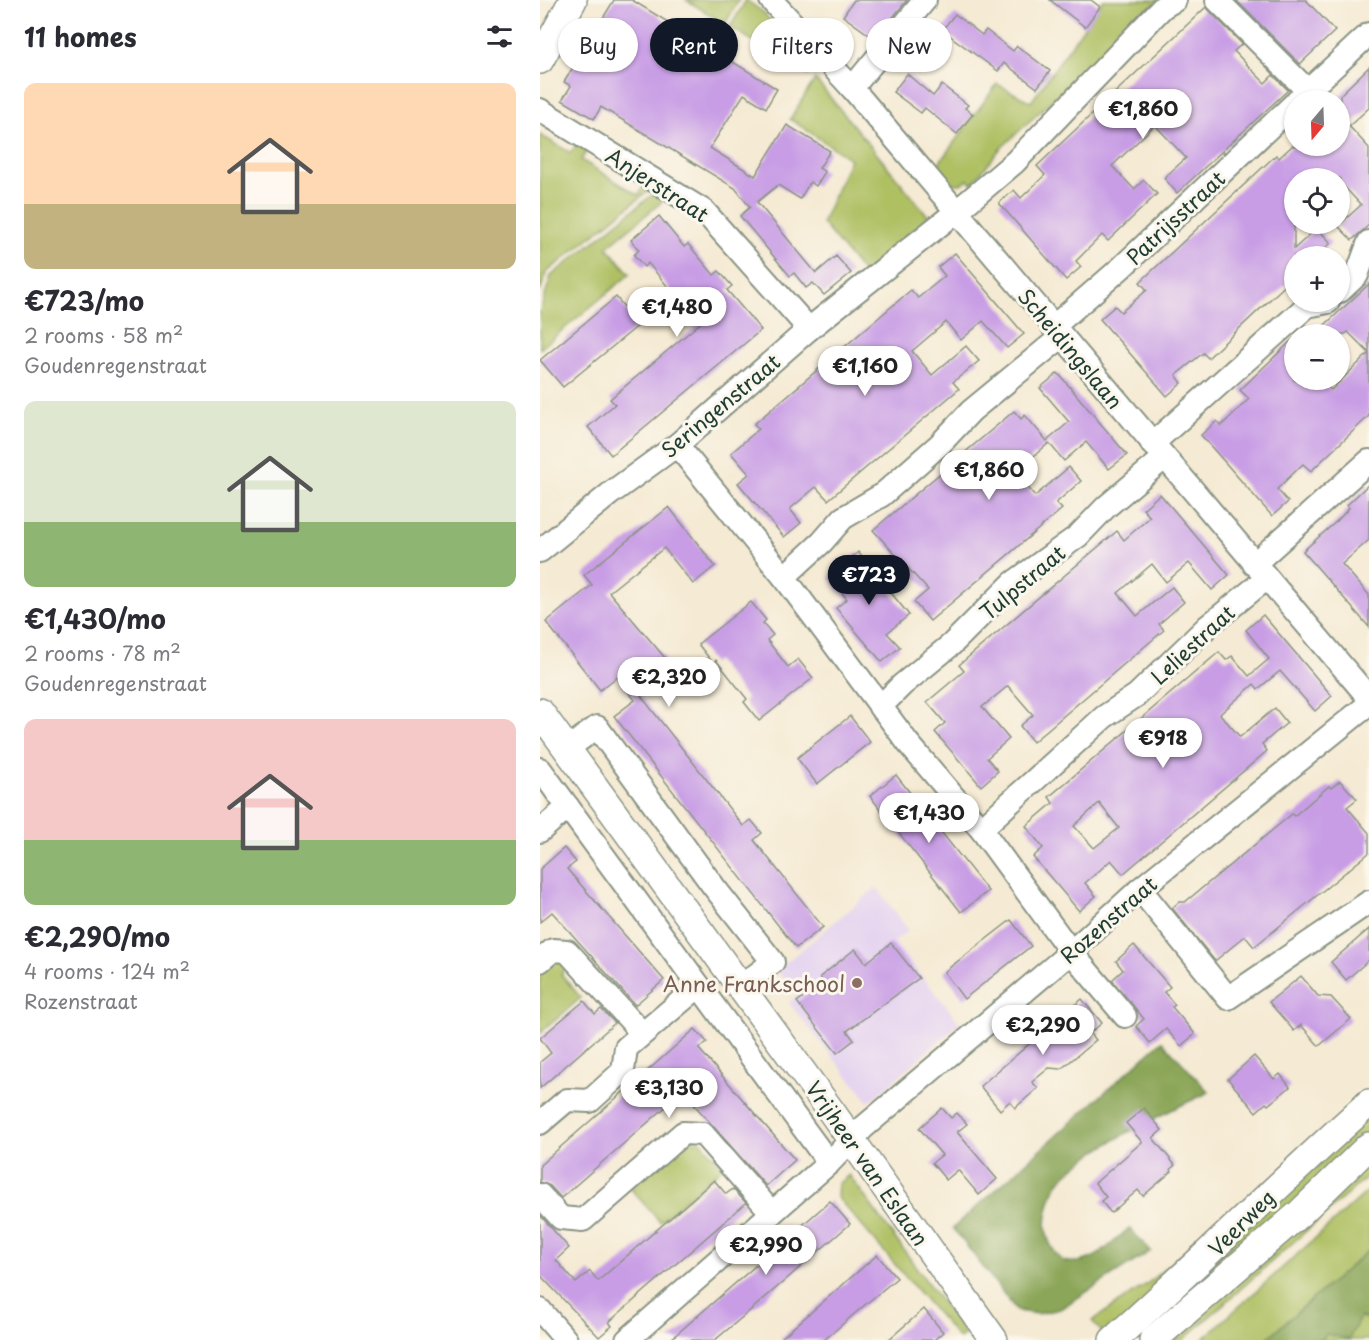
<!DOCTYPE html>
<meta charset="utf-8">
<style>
:root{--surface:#fff;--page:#f2f2f3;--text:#2b2b33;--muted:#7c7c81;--accent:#111827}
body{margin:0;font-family:"Playpen Sans",sans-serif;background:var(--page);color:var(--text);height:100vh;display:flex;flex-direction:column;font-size:22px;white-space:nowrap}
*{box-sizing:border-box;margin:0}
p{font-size:20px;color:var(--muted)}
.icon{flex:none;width:33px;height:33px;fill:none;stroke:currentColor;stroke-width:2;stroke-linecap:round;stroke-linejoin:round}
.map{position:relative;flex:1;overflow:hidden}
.drawer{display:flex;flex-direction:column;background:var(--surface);width:540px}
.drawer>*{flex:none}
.banner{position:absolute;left:18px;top:18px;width:570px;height:54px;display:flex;gap:12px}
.needle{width:39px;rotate:199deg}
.fabs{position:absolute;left:744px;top:90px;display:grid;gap:12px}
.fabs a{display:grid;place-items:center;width:66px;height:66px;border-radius:50%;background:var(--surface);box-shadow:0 2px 4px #0004;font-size:30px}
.price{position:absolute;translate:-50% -51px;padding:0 14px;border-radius:21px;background:#fff;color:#222;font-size:20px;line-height:39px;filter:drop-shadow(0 2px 3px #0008)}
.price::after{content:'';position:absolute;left:50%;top:36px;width:18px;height:14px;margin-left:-9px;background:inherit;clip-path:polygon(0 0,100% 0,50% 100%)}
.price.selected{background:var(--accent);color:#fff}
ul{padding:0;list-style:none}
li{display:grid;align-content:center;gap:12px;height:318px;padding:0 24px}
li span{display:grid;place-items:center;height:186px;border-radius:12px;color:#555}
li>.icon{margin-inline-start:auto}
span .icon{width:108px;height:108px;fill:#fffc;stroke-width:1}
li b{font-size:26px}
h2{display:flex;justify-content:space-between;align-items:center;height:72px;padding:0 24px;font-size:26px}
.chip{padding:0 21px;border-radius:27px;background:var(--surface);box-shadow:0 2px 4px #0004;font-size:21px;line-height:54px}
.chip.selected{background:var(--accent);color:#fff}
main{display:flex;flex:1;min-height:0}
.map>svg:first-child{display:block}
.built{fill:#e5d3f0}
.green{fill:#afc063;stroke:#677e4c;stroke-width:1.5}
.forest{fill:#8ba659;stroke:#557246;stroke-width:1.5}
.building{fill:#c89de5;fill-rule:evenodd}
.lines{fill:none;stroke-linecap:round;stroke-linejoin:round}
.minor-casing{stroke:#8a9484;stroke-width:26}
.tertiary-casing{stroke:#8a9484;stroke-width:30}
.minor{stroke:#fff;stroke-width:22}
.tertiary{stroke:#fff;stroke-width:27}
.education-dot{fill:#8d6e63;stroke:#fbf7ec;stroke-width:2}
.labels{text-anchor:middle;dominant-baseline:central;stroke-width:6;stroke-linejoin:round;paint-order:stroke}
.street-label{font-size:21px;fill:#1f3d34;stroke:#fbf7ec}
.education-label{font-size:21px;fill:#785e54;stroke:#fbf7ec;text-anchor:end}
</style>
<main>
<section class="drawer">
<h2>11 homes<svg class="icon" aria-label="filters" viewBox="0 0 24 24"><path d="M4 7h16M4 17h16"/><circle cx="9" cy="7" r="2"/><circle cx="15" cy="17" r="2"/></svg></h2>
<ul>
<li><span style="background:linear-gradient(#ffd9b3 65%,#c2b280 0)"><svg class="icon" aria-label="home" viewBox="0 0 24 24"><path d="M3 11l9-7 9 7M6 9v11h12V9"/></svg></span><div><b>€723/mo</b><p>2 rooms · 58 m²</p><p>Goudenregenstraat</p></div></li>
<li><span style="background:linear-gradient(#dfe7d0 65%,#8fb573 0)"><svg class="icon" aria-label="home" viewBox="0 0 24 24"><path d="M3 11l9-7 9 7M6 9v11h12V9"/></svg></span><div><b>€1,430/mo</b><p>2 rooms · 78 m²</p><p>Goudenregenstraat</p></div></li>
<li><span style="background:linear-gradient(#f6c9c9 65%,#8fb573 0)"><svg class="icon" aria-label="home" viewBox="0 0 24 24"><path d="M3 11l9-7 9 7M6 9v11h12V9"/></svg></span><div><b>€2,290/mo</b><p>4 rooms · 124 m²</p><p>Rozenstraat</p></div></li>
</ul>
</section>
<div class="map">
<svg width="829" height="1340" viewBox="0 0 829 1340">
<rect width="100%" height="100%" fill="#fbf7ec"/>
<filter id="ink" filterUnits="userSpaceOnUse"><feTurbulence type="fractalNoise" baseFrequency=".0167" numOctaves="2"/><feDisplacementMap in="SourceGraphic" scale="12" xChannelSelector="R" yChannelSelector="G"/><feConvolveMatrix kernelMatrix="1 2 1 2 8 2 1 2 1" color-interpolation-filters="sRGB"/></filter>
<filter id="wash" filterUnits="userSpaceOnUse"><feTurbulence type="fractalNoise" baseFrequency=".008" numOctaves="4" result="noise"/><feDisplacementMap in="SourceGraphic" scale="24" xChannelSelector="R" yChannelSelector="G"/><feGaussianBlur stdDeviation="1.35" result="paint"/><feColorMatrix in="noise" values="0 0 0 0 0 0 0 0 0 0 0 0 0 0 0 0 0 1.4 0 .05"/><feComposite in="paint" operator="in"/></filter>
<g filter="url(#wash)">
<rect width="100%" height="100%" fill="#f5ead3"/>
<path class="built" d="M 337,887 L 368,930 L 354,942 L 420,1023 L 329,1102 L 249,1003 L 257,996 L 237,970 Z"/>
<g class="green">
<path d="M 146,0 L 199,0 L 185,24 Z"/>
<path d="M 206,0 L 223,12 L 272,68 L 268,75 L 190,27 Z"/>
<path d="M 563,0 L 619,0 L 460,149 L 432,184 L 428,180 L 420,184 L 410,183 L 396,167 L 457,84 L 491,102 Z"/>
<path d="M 275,79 L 389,217 L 324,274 L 282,223 L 310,159 L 250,119 Z"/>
<path d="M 0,135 L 31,153 L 38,141 L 49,147 L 41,160 L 98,195 L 106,183 L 113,187 L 6,273 L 0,293 Z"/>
<path d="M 112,195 L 123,201 L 67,247 L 90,274 L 0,349 L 0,311 L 11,276 Z"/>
<path d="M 15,960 L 32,964 L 21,974 L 41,998 L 0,1033 L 0,973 Z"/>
<path d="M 829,1110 L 829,1139 L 605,1340 L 580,1340 Z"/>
<path d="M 145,1140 L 161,1141 L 183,1167 L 120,1222 L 90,1188 Z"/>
<path d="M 829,1154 L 829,1175 L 643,1340 L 623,1340 Z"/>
<path d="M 309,1175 L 425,1334 L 419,1339 L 297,1197 L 298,1184 Z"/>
<path d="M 829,1190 L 829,1340 L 662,1340 Z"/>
<path d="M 684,1217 L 686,1229 L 567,1338 L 552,1321 L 608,1283 Z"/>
</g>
<g class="forest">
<path d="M 622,1041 L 669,1092 C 628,1112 542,1150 517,1185 C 511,1194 509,1206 507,1216 C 504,1233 510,1249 523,1261 C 551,1268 569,1246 589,1228 L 611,1251 L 520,1309 L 498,1314 L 477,1311 L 413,1228 Z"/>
<path d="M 829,1250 L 829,1319 L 820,1317 L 809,1339 L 786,1334 L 782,1340 L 725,1340 Z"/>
</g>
<g id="blocks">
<g class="building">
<path d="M 74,0 L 92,0 L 237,89 L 226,108 L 204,94 L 170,148 L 215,176 L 247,125 L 290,151 L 279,168 L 285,172 L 276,186 L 270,182 L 260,199 L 238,185 L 217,202 L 276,273 L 296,256 L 311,273 L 284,295 L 273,283 L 266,288 L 254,273 L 250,276 L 200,216 L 210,207 L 195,188 L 61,107 L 54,119 L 22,100 L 31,86 L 24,82 Z"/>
<path d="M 314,0 L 367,0 L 335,39 L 303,16 Z"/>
<path d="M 510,0 L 551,0 L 560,7 L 545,27 Z"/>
<path d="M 696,0 L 766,0 L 795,31 L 760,64 Z"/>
<path d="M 666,7 L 702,44 L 694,51 L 713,71 L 725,83 L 733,75 L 748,90 L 637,193 L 624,178 L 646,158 L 615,125 L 572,166 L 594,189 L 604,180 L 617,194 L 568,241 L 562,235 L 536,261 L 541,267 L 526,280 L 459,203 L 474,190 L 481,198 L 505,175 L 497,166 Z"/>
<path d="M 415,14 L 442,35 L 446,30 L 473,51 L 477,46 L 510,71 L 497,88 L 464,63 L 458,71 L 402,30 Z"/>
<path d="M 829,67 L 829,108 L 809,126 L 829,148 L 829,225 L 812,240 L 798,226 L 821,205 L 800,182 L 800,178 L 754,178 L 754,249 L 777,228 L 791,243 L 776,256 L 754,256 L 754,277 L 668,358 L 663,353 L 636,375 L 642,383 L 627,396 L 560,319 L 575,306 L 581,312 L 607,290 L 600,282 L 736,155 L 739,158 L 752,146 L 800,146 L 800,95 Z"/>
<path d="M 367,74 L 393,96 L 402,85 L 428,105 L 425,108 L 433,114 L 417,134 L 385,108 L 381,113 L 353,92 Z"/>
<path d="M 119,216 L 144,247 L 148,244 L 174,275 L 179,271 L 192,286 L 187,290 L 221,330 L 71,455 L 48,427 L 75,404 L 70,399 L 164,320 L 138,290 L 134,294 L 108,263 L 104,267 L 94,255 L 99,250 L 91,240 Z"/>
<path d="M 415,253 L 484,334 L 467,348 L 443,321 L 421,340 L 406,322 L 372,351 L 392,375 L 426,346 L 439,361 L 413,382 L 419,389 L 288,500 L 276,487 L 250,509 L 261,523 L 244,537 L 198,483 L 209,474 L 191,453 L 219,429 L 214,424 L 371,290 L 378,298 L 405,276 L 398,267 Z"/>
<path d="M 829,284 L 829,416 L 771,471 L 763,464 L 737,489 L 748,502 L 732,516 L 661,435 L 677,421 L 681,426 L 709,399 L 700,390 L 754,338 L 754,380 L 763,380 L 771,388 L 780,380 L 791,390 L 829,353 L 808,332 L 805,334 L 775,334 Z"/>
<path d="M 76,297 L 99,325 L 23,387 L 0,360 Z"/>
<path d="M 518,373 L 587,455 L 569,469 L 546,442 L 524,461 L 509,443 L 475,472 L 495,496 L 529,467 L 541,481 L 516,503 L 522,509 L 390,621 L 374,602 L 388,590 L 333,530 L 474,411 L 481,419 L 485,415 L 507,441 L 529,422 L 500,388 Z"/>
<path d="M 829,484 L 829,540 L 802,564 L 829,595 L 829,627 L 763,551 L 798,520 L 809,508 L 807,505 Z"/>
<path d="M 620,494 L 689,575 L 672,590 L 649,563 L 626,582 L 612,564 L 578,593 L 597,616 L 632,587 L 644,602 L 619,624 L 624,630 L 493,742 L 480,726 L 493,715 L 468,686 L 442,707 L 469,739 L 447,758 L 458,771 L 441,786 L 395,732 L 405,723 L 387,702 L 424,671 L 419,665 L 577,531 L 584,540 L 610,517 L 603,509 Z"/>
<path d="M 129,507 L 175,566 L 153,584 L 124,548 L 69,592 L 126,659 L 107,674 L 116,685 L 101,696 L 203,826 L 211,820 L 222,833 L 214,840 L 283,927 L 256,948 L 74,716 L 95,700 L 77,677 L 60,690 L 6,622 L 52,585 L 44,575 Z"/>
<path d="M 318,552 L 369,615 L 347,633 L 360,647 L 342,662 L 296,608 L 307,599 L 289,578 Z"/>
<path d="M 211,602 L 226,620 L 223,623 L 233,635 L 227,640 L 248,667 L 258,659 L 273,678 L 219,721 L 204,702 L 207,699 L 176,660 L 173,663 L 158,644 Z"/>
<path d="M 723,615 L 792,696 L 775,711 L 740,671 L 718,689 L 714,684 L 680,714 L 700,737 L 735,708 L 747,723 L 722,744 L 727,751 L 583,874 L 571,860 L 560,870 L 545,883 L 556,896 L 539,911 L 493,857 L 503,848 L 486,826 L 513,803 L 509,797 L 679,652 L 686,660 L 692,656 L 709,676 L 729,659 L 706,630 ZM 559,803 L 579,828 L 554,848 L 534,826 Z"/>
<path d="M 310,716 L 330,742 L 277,784 L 257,758 Z"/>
<path d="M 356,775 L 448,891 L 421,912 L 330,796 Z"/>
<path d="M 800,781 L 817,799 L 807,807 L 829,833 L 829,853 L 714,947 L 705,936 L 675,961 L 632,908 L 639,902 L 645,902 L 752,814 L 754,816 L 789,786 L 791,788 Z"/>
<path d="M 24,848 L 36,862 L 27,869 L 124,980 L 95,1005 L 12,912 L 0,922 L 0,869 Z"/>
<path d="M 471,920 L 491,946 L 424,999 L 404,972 Z"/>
<path d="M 829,929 L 829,960 L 806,980 L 791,962 Z"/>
<path d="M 351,943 L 379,978 L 307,1031 L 314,1040 L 297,1053 L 257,1002 L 283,982 L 280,977 L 315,949 L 326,963 Z"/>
<path d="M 594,945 L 630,987 L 624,992 L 635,1005 L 632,1007 L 655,1034 L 641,1046 L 626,1029 L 610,1043 L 596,1026 L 604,1019 L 572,980 L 583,970 L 576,961 Z"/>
<path d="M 761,976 L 778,996 L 791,997 L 811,1019 L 779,1046 L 761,1025 L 754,1031 L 729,1002 Z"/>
<path d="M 542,999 L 562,1023 L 550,1033 L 556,1040 L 521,1069 L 509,1068 L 492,1082 L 498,1088 L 475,1108 L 470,1101 L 460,1110 L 440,1086 Z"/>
<path d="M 44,1001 L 55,1014 L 61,1009 L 75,1023 L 0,1088 L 0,1062 L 11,1053 L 0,1038 Z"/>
<path d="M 155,1029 L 167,1042 L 159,1049 L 255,1160 L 226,1186 L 143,1092 L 21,1198 L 10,1186 L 0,1182 L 0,1165 Z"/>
<path d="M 714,1056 L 734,1079 L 740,1074 L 750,1087 L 728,1105 L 726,1103 L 716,1112 L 688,1079 Z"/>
<path d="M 402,1108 L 411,1118 L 417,1113 L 427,1124 L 417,1132 L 457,1179 L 439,1195 L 418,1170 L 406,1180 L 392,1163 L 402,1155 L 379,1128 Z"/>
<path d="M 604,1108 L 622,1130 L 613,1138 L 635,1165 L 631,1169 L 632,1171 L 603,1196 L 598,1190 L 571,1213 L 561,1201 L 566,1197 L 555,1183 L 602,1142 L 586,1123 Z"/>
<path d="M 174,1180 L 186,1194 L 193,1189 L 206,1203 L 69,1322 L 72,1326 L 59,1337 L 0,1275 L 0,1215 L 29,1248 L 16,1260 L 36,1283 L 50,1271 L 58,1281 Z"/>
<path d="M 290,1201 L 310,1224 L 212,1309 L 175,1340 L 130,1340 Z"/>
<path d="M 337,1255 L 357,1278 L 326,1304 L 284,1340 L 239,1340 Z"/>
<path d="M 384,1309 L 403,1332 L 394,1340 L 348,1340 Z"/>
</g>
</g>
</g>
<g filter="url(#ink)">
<use href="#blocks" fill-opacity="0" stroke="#8a9484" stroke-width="1.5"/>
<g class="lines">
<defs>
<g id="minor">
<path d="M 231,0 L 312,88 L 829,698"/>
<path d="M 677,0 L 768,91"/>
<path d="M 312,88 L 385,0"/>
<path d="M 758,100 L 829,34"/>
<path d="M 0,110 L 164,211 L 269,329"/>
<path d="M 800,291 L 817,275 L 829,242"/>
<path d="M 513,327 L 582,267 L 754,104"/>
<path d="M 612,444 L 767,306 L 788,302"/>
<path d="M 137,445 L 244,577 L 368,743 L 441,829 L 531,952 L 585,1016"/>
<path d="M 0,551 L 71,493 L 137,445 L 269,329 L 416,212 L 475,162 L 623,7 L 635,0"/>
<path d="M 714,564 L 829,461"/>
<path d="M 244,577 L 282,542 L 303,518 L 342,495 L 400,444 L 431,411 L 521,337"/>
<path d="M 340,707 L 362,685 L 412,644 L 473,583 L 538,536 L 566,507 L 624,458"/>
<path d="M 27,749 L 57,727 L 174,887 L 233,962 L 200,987"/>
<path d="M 0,769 L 289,1163"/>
<path d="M 441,829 L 564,717 L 597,695 L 668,626 L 727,578"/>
<path d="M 0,831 L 28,807"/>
<path d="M 600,889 L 688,998 L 829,902"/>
<path d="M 0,961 L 13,950 L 27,951 L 102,1033"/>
<path d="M 0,1123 L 27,1100 L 50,1101 L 83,1071 L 86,1048 L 159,986"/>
<path d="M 0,1195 L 21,1218 L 43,1220 L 143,1133 L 163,1134 L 232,1213"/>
<path d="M 0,1310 L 26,1340"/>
<path d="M 87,1340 L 289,1163 L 324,1127 L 531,952 L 600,889 L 829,704"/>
</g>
<g id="tertiary">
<path d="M 0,60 L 33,0"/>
<path d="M 0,712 L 291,1111 L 454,1340"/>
<path d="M 573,1340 C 660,1263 742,1180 829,1103"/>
<path d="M 613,1340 L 760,1213 L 829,1146"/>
</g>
</defs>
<use href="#minor" class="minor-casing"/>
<use href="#tertiary" class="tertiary-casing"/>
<use href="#minor" class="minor"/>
<use href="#tertiary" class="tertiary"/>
</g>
</g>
<circle class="education-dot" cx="317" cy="983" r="6"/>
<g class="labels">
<g class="street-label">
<text transform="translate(118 184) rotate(33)">Anjerstraat</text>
<text transform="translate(635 217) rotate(-43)">Patrijsstraat</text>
<text transform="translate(531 348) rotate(50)">Scheidingslaan</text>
<text transform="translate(180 405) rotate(-40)">Seringenstraat</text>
<text transform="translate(482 582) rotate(-40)">Tulpstraat</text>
<text transform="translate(652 644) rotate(-43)">Leliestraat</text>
<text transform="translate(568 919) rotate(-41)">Rozenstraat</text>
<text transform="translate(328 1163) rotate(55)">Vrijheer van Eslaan</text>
<text transform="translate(701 1222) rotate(-45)">Veerweg</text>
</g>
<g class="education-label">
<text x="305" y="983">Anne Frankschool</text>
</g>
</g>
</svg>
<div class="fabs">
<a><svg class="needle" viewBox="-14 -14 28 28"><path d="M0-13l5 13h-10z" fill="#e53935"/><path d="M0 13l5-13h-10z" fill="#7c7c81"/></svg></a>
<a><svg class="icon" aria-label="locate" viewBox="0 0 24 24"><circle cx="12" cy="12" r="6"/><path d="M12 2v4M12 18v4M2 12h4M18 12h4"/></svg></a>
<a>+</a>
<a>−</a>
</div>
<b class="price" style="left:603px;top:140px">€1,860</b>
<b class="price" style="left:137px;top:338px">€1,480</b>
<b class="price" style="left:325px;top:397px">€1,160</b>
<b class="price" style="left:449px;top:501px">€1,860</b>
<b class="price selected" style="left:329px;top:606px">€723</b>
<b class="price" style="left:129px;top:708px">€2,320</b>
<b class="price" style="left:623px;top:769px">€918</b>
<b class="price" style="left:389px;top:844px">€1,430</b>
<b class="price" style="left:503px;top:1056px">€2,290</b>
<b class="price" style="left:129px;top:1119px">€3,130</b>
<b class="price" style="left:226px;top:1276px">€2,990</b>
<div class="banner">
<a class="chip">Buy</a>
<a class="chip selected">Rent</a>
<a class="chip">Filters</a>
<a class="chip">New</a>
</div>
</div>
</main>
